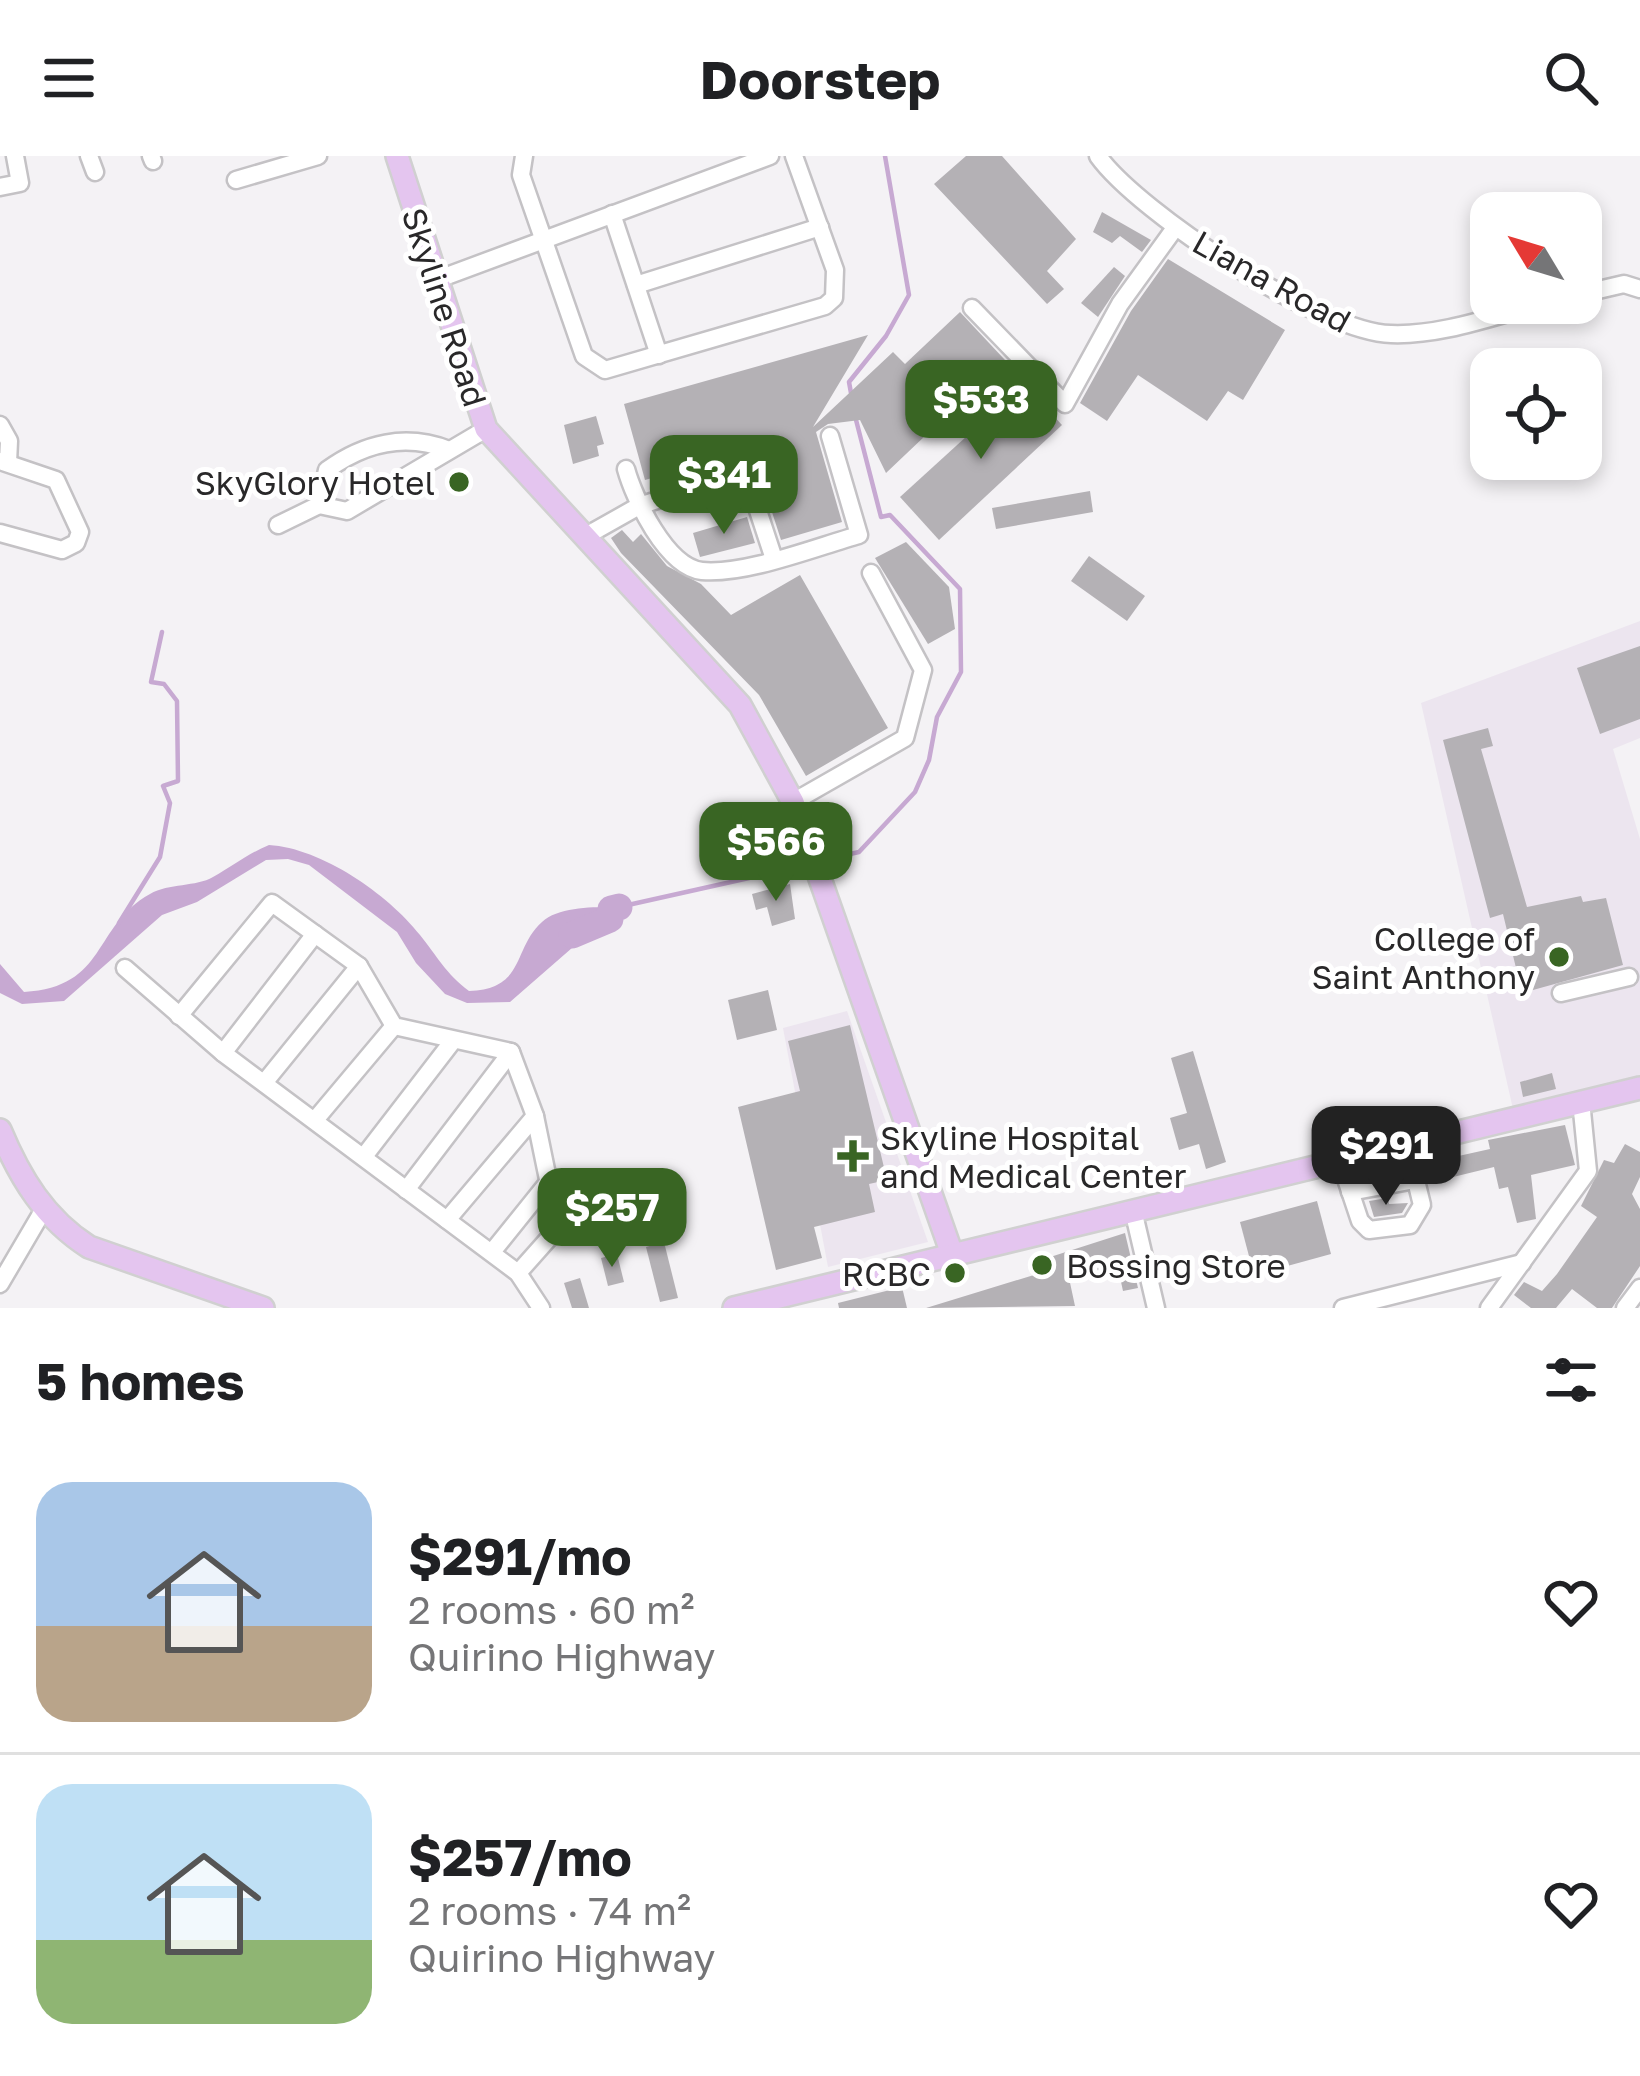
<!DOCTYPE html>
<meta charset="utf-8">
<style>
:root{--surface:#fff;--page:#f6f6f6;--text:#202124;--muted:#757577;--line:#e0e0e0;--accent:#396523}
body{margin:0;font-family:"Golos Text",sans-serif;background:var(--page);color:var(--text);height:100vh;display:flex;flex-direction:column;font-size:45px;white-space:nowrap}
*{box-sizing:border-box;margin:0}
p{font-size:39px;color:var(--muted)}
.icon{flex:none;width:66px;height:66px;fill:none;stroke:currentColor;stroke-width:2;stroke-linecap:round;stroke-linejoin:round}
.map{position:relative;height:1152px;overflow:hidden}
.details{display:flex;flex-direction:column;background:var(--surface);flex:1}
.details>*{flex:none}
.needle{width:78px;rotate:308deg}
.tools{position:absolute;left:1470px;top:36px;display:grid;gap:24px}
.tools a{display:grid;place-items:center;width:132px;height:132px;border-radius:24px;background:var(--surface);box-shadow:0 6px 18px #0003;font-size:60px}
.price{position:absolute;translate:-50% -102px;padding:0 27px;border-radius:24px;background:var(--accent);color:#fff;font-size:39px;line-height:78px;filter:drop-shadow(0 3px 6px #0008)}
.price::after{content:'';position:absolute;left:50%;top:72px;width:36px;height:27px;margin-left:-18px;background:inherit;clip-path:polygon(0 0,100% 0,50% 100%)}
.price.on{background:#222;color:#fff}
ul{padding:0;list-style:none}
li{display:flex;align-items:center;gap:36px;height:300px;padding:0 36px}
li+li{border-top:3px solid var(--line)}
li span{display:grid;place-items:center;flex:none;width:336px;height:240px;border-radius:36px;color:#555}
li>.icon{margin-inline-start:auto}
span .icon{width:144px;height:144px;fill:#fffc;stroke-width:1}
li b{font-size:51px}
h2{display:flex;justify-content:space-between;align-items:center;height:144px;padding:0 36px;font-size:51px}
header{display:flex;justify-content:space-between;align-items:center;height:156px;padding:0 36px;background:var(--surface);font-size:54px;font-weight:700}
.map>svg:first-child{display:block}
.built{fill:#ece5ef}
.water{fill:#c7a9d2}
.lines{fill:none;stroke-linecap:round;stroke-linejoin:round}
.stream{stroke:#c7a9d2;stroke-width:4.5}
.river{stroke:#c7a9d2;stroke-width:27}
.building{fill:#b4b1b5}
.minor-casing{stroke:#c4c2c5;stroke-width:21}
.major-casing{stroke:#d0d0d0;stroke-width:26}
.minor{stroke:#fff;stroke-width:16}
.major{stroke:#e4c5ef;stroke-width:21}
.poi-dot{fill:#396523;stroke:#fff;stroke-width:4.5}
.labels{text-anchor:middle;dominant-baseline:central;stroke-width:10;stroke-linejoin:round;paint-order:stroke}
.street-label{font-size:33px;fill:#292829;stroke:#fff}
.poi-label{font-size:33px;fill:#292829;stroke:#fff;text-anchor:end}
</style>
<header><svg class="icon" aria-label="menu" viewBox="0 0 24 24"><path d="M4 6h16M4 12h16M4 18h16"/></svg>Doorstep<svg class="icon" aria-label="search" viewBox="0 0 24 24"><circle cx="10" cy="10" r="6"/><path d="M15 15l6 6"/></svg></header>
<div class="map">
<svg width="1640" height="1152" viewBox="0 0 1640 1152">
<rect width="100%" height="100%" fill="#f4f2f5"/>
<g class="built">
<path d="M 1640,465 L 1640,582 L 1613,593 L 1640,683 L 1640,919 L 1513,953 L 1421,547 Z"/>
<path d="M 847,855 L 928,1086 L 828,1111 L 783,872 Z"/>
</g>
<path class="water" d="M 269,689 C 321,692 388,738 420,779 C 437,800 446,818 469,835 C 526,833 512,793 542,766 C 559,750 597,751 619,751 L 510,846 L 467,847 L 445,838 L 416,807 L 397,776 L 309,709 L 288,703 L 266,704 L 197,746 L 162,759 L 64,845 L 22,848 L 0,837 L 0,808 L 24,836 C 108,831 92,770 150,738 C 169,727 196,731 213,721 C 233,710 247,698 269,689 Z"/>
<g class="lines">
<g class="stream">
<path d="M 851,237 L 849,226 L 886,180 L 909,139 L 885,0"/>
<path d="M 823,704 L 859,696 L 915,636 L 929,604 L 937,561 L 961,516 L 960,433 L 890,359 L 881,361 L 855,260"/>
<path d="M 619,751 L 807,709"/>
<path d="M 119,767 L 160,701 L 170,647 L 163,630 L 178,625 L 177,545 L 164,528 L 151,526 L 162,476"/>
</g>
<path class="river" d="M 572,779 L 610,763 L 611,753 L 619,751"/>
</g>
<g class="building">
<path d="M 966,0 L 1002,0 L 1076,83 L 1047,115 L 1064,133 L 1047,148 L 934,28 Z"/>
<path d="M 1102,56 L 1151,84 L 1142,96 L 1120,80 L 1112,87 L 1093,76 Z"/>
<path d="M 1168,103 L 1285,174 L 1243,244 L 1228,235 L 1207,265 L 1138,219 L 1107,265 L 1080,247 L 1131,155 Z"/>
<path d="M 1114,111 L 1125,120 L 1098,161 L 1081,147 Z"/>
<path d="M 960,156 L 1005,204 L 886,317 L 860,264 L 828,268 L 816,276 L 842,366 L 781,384 L 752,294 L 645,324 L 624,248 L 868,179 L 813,271 L 893,196 L 905,208 Z"/>
<path d="M 1024,228 L 1062,269 L 939,384 L 900,341 Z"/>
<path d="M 596,260 L 604,288 L 597,290 L 599,300 L 573,308 L 564,269 Z"/>
<path d="M 1090,335 L 1093,356 L 996,373 L 992,352 Z"/>
<path d="M 747,361 L 755,387 L 700,401 L 693,377 Z"/>
<path d="M 622,374 L 633,386 L 641,378 L 667,410 L 701,428 L 731,459 L 800,419 L 888,572 L 806,620 L 759,539 L 621,397 L 611,382 Z"/>
<path d="M 906,386 L 949,431 L 955,473 L 928,488 L 875,402 Z"/>
<path d="M 1089,400 L 1145,440 L 1127,465 L 1071,425 Z"/>
<path d="M 1640,490 L 1640,563 L 1600,578 L 1577,512 Z"/>
<path d="M 1488,572 L 1493,590 L 1481,593 L 1527,751 L 1581,740 L 1583,746 L 1606,742 L 1623,809 L 1522,837 L 1503,758 L 1490,762 L 1443,584 Z"/>
<path d="M 783,689 L 787,701 L 750,712 L 746,700 Z"/>
<path d="M 790,728 L 795,763 L 772,770 L 767,751 L 756,754 L 752,738 Z"/>
<path d="M 768,834 L 777,874 L 737,884 L 728,844 Z"/>
<path d="M 850,869 L 887,1024 L 869,1028 L 875,1056 L 814,1071 L 822,1102 L 776,1114 L 738,951 L 800,935 L 788,885 Z"/>
<path d="M 1193,895 L 1226,1006 L 1206,1013 L 1199,988 L 1179,994 L 1170,962 L 1187,957 L 1171,902 Z"/>
<path d="M 1552,917 L 1556,933 L 1523,941 L 1520,926 Z"/>
<path d="M 1565,969 L 1575,1009 L 1531,1019 L 1536,1063 L 1517,1067 L 1508,1031 L 1499,1033 L 1494,1011 L 1449,1022 L 1445,1003 L 1490,993 L 1488,984 Z"/>
<path d="M 1625,988 L 1640,996 L 1640,1021 L 1632,1038 L 1640,1053 L 1640,1110 L 1612,1152 L 1597,1152 L 1572,1133 L 1556,1152 L 1531,1152 L 1514,1139 L 1524,1126 L 1542,1135 L 1557,1118 L 1597,1061 L 1581,1050 L 1604,1004 L 1614,1007 Z"/>
<path d="M 1388,1042 L 1389,1048 L 1408,1047 L 1402,1057 L 1374,1061 L 1369,1045 Z"/>
<path d="M 1317,1045 L 1331,1098 L 1254,1119 L 1240,1066 Z"/>
<path d="M 1125,1077 L 1138,1132 L 1123,1135 L 1118,1112 L 1069,1122 L 1075,1150 L 926,1152 L 1047,1115 L 1044,1103 Z"/>
<path d="M 664,1086 L 678,1142 L 660,1146 L 646,1091 Z"/>
<path d="M 617,1098 L 624,1126 L 608,1130 L 601,1102 Z"/>
<path d="M 580,1122 L 589,1152 L 572,1152 L 564,1127 Z"/>
<path d="M 902,1131 L 907,1152 L 839,1152 L 838,1147 Z"/>
</g>
<g class="lines">
<defs>
<g id="minor">
<path d="M 89,0 L 95,16"/>
<path d="M 151,0 L 153,5"/>
<path d="M 524,0 L 521,19 L 584,200 L 605,214 L 825,150 L 834,142 L 835,114 L 794,0"/>
<path d="M 1098,0 C 1139,57 1322,177 1391,178 C 1442,180 1496,159 1544,147"/>
<path d="M 236,24 L 318,0"/>
<path d="M 0,31 L 20,27 L 15,0"/>
<path d="M 612,58 L 659,199"/>
<path d="M 436,124 L 770,0"/>
<path d="M 636,129 L 820,71"/>
<path d="M 1581,138 L 1624,128 L 1640,133"/>
<path d="M 972,152 L 1065,248 L 1120,148 L 1175,72"/>
<path d="M 0,269 L 9,285 L 8,307"/>
<path d="M 0,305 L 56,324 L 80,376 L 76,387 L 62,394 L 0,377"/>
<path d="M 626,313 C 634,342 666,411 702,415 C 746,419 816,391 859,379 L 830,280"/>
<path d="M 319,349 L 347,355 L 486,273"/>
<path d="M 278,369 L 319,349 L 327,314 C 364,287 406,277 449,294"/>
<path d="M 584,381 L 639,350 L 745,315 L 774,403"/>
<path d="M 793,646 L 905,582 L 923,514 L 871,417"/>
<path d="M 125,812 L 223,897 L 518,1117 L 541,1152"/>
<path d="M 1561,837 L 1629,821"/>
<path d="M 179,860 L 272,747 L 359,810 L 394,870 L 511,896 L 535,960 L 558,1072 L 518,1117"/>
<path d="M 223,897 L 315,778"/>
<path d="M 264,927 L 359,810"/>
<path d="M 315,964 L 394,870"/>
<path d="M 365,999 L 452,886"/>
<path d="M 1340,1005 L 1360,1065 L 1369,1074 L 1410,1069 L 1422,1049 L 1407,988"/>
<path d="M 406,1034 L 511,896"/>
<path d="M 1350,1036 L 1415,1024"/>
<path d="M 1133,1054 L 1156,1152"/>
<path d="M 447,1064 L 535,960"/>
<path d="M 492,1096 L 550,1024"/>
<path d="M 0,1128 L 44,1053"/>
<path d="M 1343,1152 L 1522,1107"/>
<path d="M 1489,1152 L 1588,1015 L 1581,945"/>
<path d="M 1625,1152 L 1640,1132"/>
</g>
<g id="major">
<path d="M 397,0 L 486,273 L 740,549 L 793,646 L 952,1098"/>
<path d="M 0,974 C 20,1022 45,1063 89,1091 L 263,1152"/>
<path d="M 734,1152 L 1640,932"/>
</g>
</defs>
<use href="#minor" class="minor-casing"/>
<use href="#major" class="major-casing"/>
<use href="#minor" class="minor"/>
<use href="#major" class="major"/>
</g>
<g class="poi-dot">
<circle cx="459" cy="326" r="12"/>
<circle cx="1559" cy="801" r="12"/>
<path d="M847 982h12v12h12v12h-12v12h-12v-12h-12v-12h12z"/>
<circle cx="1042" cy="1109" r="12"/>
<circle cx="955" cy="1117" r="12"/>
</g>
<g class="labels">
<g class="street-label">
<text transform="translate(1272 125) rotate(29)">Liana Road</text>
<text transform="translate(445 151) rotate(72)">Skyline Road</text>
</g>
<g class="poi-label">
<text x="435" y="326">SkyGlory Hotel</text>
<text x="1535" y="782">College of<tspan x="1535" dy="38">Saint Anthony</tspan></text>
<text x="880" y="981" text-anchor="start">Skyline Hospital<tspan x="880" dy="38">and Medical Center</tspan></text>
<text x="1066" y="1109" text-anchor="start">Bossing Store</text>
<text x="931" y="1117">RCBC</text>
</g>
</g>
</svg>
<div class="tools">
<a><svg class="needle" viewBox="-14 -14 28 28"><path d="M0-13l5 13h-10z" fill="#e53935"/><path d="M0 13l5-13h-10z" fill="#757577"/></svg></a>
<a><svg class="icon" aria-label="locate" viewBox="0 0 24 24"><circle cx="12" cy="12" r="6"/><path d="M12 2v4M12 18v4M2 12h4M18 12h4"/></svg></a>
</div>
<b class="price" style="left:981px;top:306px">$533</b>
<b class="price" style="left:724px;top:381px">$341</b>
<b class="price" style="left:776px;top:748px">$566</b>
<b class="price on" style="left:1386px;top:1052px">$291</b>
<b class="price" style="left:612px;top:1114px">$257</b>
</div>
<section class="details">
<h2>5 homes<svg class="icon" aria-label="filters" viewBox="0 0 24 24"><path d="M4 7h16M4 17h16"/><circle cx="9" cy="7" r="2"/><circle cx="15" cy="17" r="2"/></svg></h2>
<ul>
<li><span style="background:linear-gradient(#a9c7e8 60%,#b9a48a 0)"><svg class="icon" aria-label="home" viewBox="0 0 24 24"><path d="M3 11l9-7 9 7M6 9v11h12V9"/></svg></span><div><b>$291/mo</b><p>2 rooms · 60 m²</p><p>Quirino Highway</p></div><svg class="icon" aria-label="heart" viewBox="0 0 24 24"><path d="M12 20l-8-8c-3-5 5-10 8-4 3-6 11-1 8 4z"/></svg></li>
<li><span style="background:linear-gradient(#bfe0f5 65%,#8fb573 0)"><svg class="icon" aria-label="home" viewBox="0 0 24 24"><path d="M3 11l9-7 9 7M6 9v11h12V9"/></svg></span><div><b>$257/mo</b><p>2 rooms · 74 m²</p><p>Quirino Highway</p></div><svg class="icon" aria-label="heart" viewBox="0 0 24 24"><path d="M12 20l-8-8c-3-5 5-10 8-4 3-6 11-1 8 4z"/></svg></li>
</ul>
</section>
